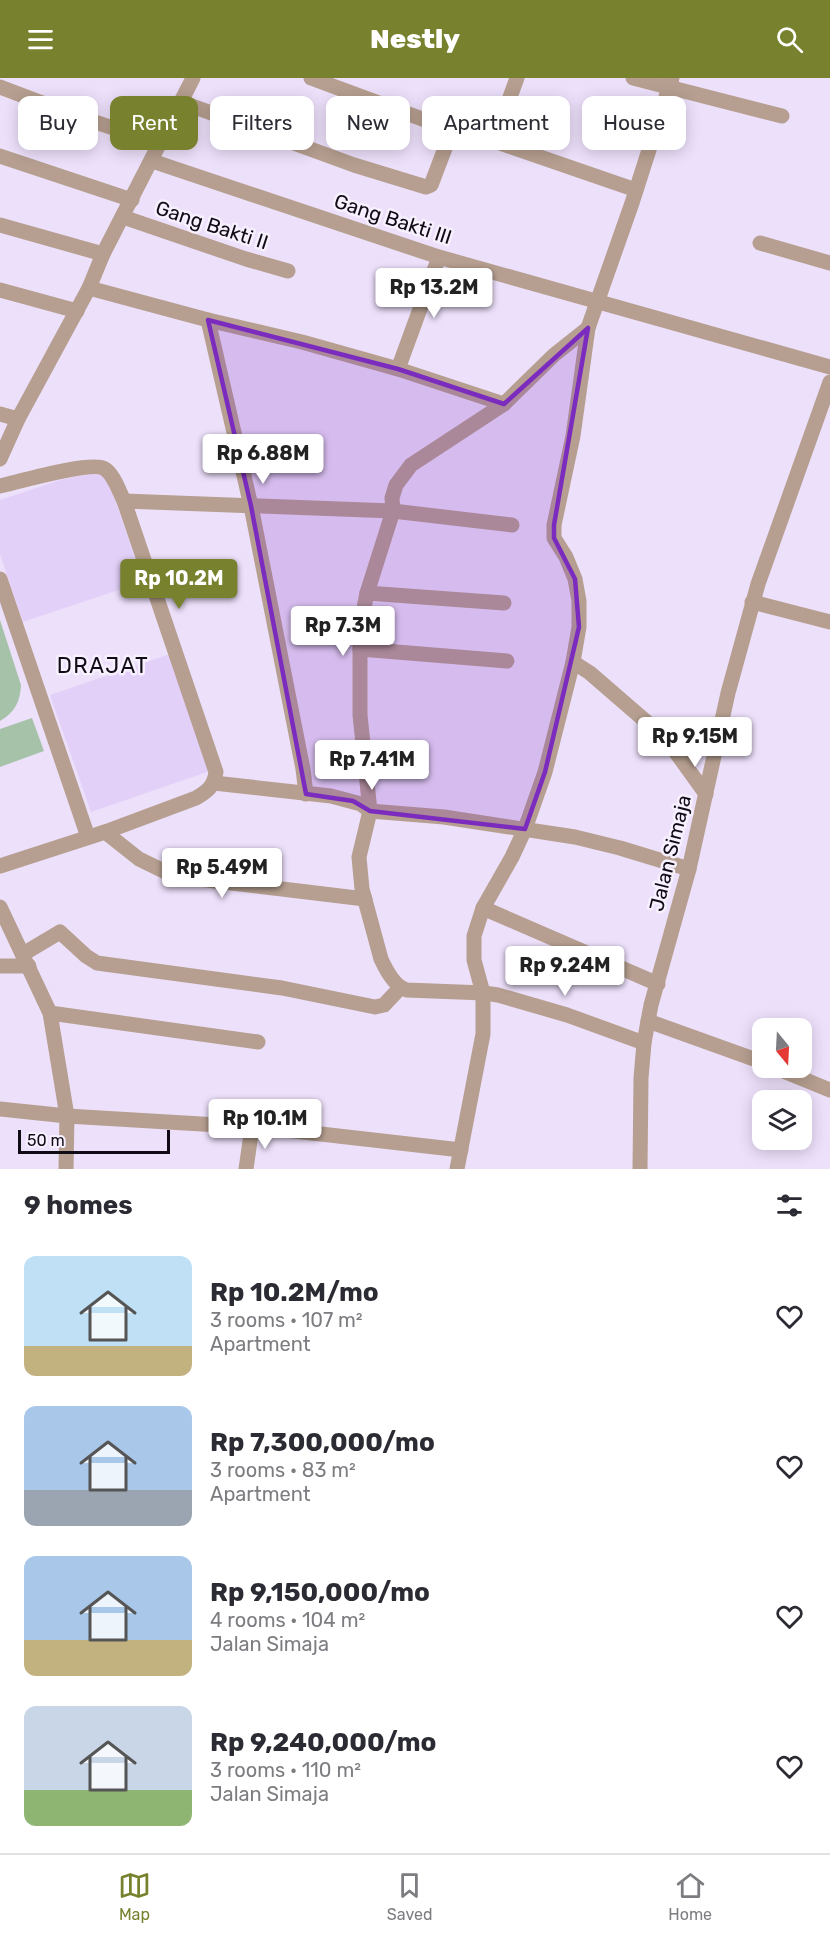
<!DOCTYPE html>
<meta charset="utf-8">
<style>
:root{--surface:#fff;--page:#f2f2f3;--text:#2b2b33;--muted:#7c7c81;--line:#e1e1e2;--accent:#78812d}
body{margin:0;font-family:Rubik,sans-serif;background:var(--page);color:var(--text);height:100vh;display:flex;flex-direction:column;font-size:22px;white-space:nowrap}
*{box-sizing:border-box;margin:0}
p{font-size:20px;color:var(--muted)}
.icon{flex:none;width:33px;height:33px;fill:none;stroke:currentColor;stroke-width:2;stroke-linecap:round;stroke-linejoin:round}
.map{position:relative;height:1091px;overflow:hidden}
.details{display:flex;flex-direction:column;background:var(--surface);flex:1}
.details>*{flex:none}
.top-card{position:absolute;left:18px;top:18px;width:795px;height:54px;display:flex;gap:12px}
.needle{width:39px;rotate:162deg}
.fabs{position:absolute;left:752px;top:940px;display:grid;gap:12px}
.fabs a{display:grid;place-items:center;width:60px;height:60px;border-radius:12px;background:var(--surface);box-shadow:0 3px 15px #0003;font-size:30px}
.scale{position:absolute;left:18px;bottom:15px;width:152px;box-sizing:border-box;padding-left:6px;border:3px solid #110b16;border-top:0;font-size:16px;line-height:21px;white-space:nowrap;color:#110b16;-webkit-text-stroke:4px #f7f0fe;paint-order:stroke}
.price{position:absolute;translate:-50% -51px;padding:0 14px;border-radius:6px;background:#fff;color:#222;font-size:20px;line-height:39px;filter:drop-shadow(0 2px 3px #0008)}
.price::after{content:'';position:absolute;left:50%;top:36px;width:18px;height:14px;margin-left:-9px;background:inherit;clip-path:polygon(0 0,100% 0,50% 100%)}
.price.on{background:var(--accent);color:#fff}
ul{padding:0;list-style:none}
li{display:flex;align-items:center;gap:18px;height:150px;padding:0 24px}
li span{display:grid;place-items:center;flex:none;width:168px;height:120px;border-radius:12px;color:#555}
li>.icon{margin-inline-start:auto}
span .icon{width:72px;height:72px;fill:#fffc;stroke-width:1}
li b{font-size:26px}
h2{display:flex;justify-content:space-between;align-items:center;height:72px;padding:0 24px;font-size:26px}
.pill{padding:0 21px;border-radius:12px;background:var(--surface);box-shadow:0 3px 15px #0003;font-size:21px;line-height:54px}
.pill.on{background:var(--accent);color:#fff}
header{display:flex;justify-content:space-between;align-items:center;height:78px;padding:0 24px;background:var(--accent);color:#fff;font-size:27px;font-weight:800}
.dock{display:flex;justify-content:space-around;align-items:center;height:84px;border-top:2px solid var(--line);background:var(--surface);font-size:16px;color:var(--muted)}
.dock a{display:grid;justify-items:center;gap:3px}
.dock .on{color:var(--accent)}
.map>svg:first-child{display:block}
.built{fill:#e3d0f8}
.green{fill:#a6c3a9}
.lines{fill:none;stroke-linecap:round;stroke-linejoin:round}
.street{stroke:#b69f90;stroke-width:15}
.marked{fill:#7b2cbf;fill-opacity:0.2;stroke:#7b2cbf;stroke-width:4.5;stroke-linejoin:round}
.labels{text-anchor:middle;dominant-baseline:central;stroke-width:5;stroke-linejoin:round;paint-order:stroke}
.street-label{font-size:20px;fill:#110b16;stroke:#f7f0fe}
.quarter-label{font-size:22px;letter-spacing:1.5px;fill:#110b16;stroke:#f7f0fe}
</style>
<header><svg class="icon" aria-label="menu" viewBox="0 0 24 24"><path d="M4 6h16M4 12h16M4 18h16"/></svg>Nestly<svg class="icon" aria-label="search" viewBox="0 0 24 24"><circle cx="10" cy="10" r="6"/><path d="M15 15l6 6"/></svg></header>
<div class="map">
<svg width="830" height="1091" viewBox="0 0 830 1091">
<rect width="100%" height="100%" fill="#ede0fb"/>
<g class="built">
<path d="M 94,395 L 107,398 L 143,504 L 23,544 L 0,476 L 0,422 L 60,402 Z"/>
<path d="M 170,576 L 210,693 L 91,734 L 50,617 Z"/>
</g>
<g class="green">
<path d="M 0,542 L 21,607 C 20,624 15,634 0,643 Z"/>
<path d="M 32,640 L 44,673 L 0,689 L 0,651 Z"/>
</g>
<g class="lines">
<g class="street">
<path d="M 311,0 L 452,52"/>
<path d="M 633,0 L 782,38"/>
<path d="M 0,9 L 66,34 L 160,66"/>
<path d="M 181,24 L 354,87 L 426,109 L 431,107 L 452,52 L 494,63 L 517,0"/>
<path d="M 494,63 L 636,112"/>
<path d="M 0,78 L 132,122"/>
<path d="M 152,83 L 439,179 L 830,289"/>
<path d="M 123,139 L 246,181 L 288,193"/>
<path d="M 0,147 L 103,176"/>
<path d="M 760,165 L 830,185"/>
<path d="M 89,210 L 208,242 L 251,428 L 303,691 L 306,716"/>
<path d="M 0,212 L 77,233"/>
<path d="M 208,242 L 302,264 L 398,291 L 504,326"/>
<path d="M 588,250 L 554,277 L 504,326 L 411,387 L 396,407 L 392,420 L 393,433 L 367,515 L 361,545 L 360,571 L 360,637 L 370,733 L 359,779 L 362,811 L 381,881 C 386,892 395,909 407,912 L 484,915 L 498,917 L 567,937 L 644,965"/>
<path d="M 398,291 L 439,179"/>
<path d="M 0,336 L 18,341"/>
<path d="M 0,381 L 18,341 L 89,210 L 103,176 L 193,0"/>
<path d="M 0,408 C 18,404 93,382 105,391 C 114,397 119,413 124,423 L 216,694 C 214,708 208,713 196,720 L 105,754 L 0,788"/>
<path d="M 124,423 L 393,433 L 512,447"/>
<path d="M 0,501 L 88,759"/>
<path d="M 367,515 L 504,525"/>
<path d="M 752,524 L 830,544"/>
<path d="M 360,571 L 507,583"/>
<path d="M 573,584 L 590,595 L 657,653 L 675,673 L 706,716"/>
<path d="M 214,705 L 331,718 L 361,726 L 370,733 L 444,739 L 575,759 L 620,770 L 689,791"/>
<path d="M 105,754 L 139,781 L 174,798 L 365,821"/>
<path d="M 0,829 L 50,935 L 67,1038 L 66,1091"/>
<path d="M 483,830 L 658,906"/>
<path d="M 23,876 L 60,854 L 86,878 L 97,885 L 282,910 L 375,929 L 384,927 L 400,910"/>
<path d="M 0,888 L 29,888"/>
<path d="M 50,935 L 258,964"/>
<path d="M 648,943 L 762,984"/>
<path d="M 776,990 L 830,1012"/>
<path d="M 0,1031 L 67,1038 L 268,1050 L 461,1072"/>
<path d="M 246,1091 L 252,1049"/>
<path d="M 457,1091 L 483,956 L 483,915 L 474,882 L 474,858 L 483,830 L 512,779 L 525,751 L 545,694 L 573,584 L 579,549 L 579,523 L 575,501 L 566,479 L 554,460 L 554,447 L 573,358 L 588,250 L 632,125 L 672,0"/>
<path d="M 640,1091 L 641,1000 L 644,965 L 651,927 L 689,791 L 728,615 L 758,506 L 830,304"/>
</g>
</g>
<path class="marked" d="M 208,242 L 398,291 L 504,326 L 588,250 L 554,447 L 554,460 L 575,501 L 579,549 L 545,694 L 525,751 L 370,733 L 353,723 L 306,716 L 251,428 Z"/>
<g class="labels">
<g class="street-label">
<text transform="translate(393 141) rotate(18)">Gang Bakti III</text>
<text transform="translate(212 147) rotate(18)">Gang Bakti II</text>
<text transform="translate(670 775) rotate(-76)">Jalan Simaja</text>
</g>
<g class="quarter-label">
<text x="103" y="587">DRAJAT</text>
</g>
</g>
</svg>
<div class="fabs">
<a><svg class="needle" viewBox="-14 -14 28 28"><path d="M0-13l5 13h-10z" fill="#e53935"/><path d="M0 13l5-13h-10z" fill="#7c7c81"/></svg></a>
<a><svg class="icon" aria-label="layers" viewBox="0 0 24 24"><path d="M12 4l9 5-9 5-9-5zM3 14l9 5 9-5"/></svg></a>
</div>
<div class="scale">50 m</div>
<b class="price" style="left:434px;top:241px">Rp 13.2M</b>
<b class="price" style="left:263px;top:407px">Rp 6.88M</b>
<b class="price on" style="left:179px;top:532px">Rp 10.2M</b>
<b class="price" style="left:343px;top:579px">Rp 7.3M</b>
<b class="price" style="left:695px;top:690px">Rp 9.15M</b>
<b class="price" style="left:372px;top:713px">Rp 7.41M</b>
<b class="price" style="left:222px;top:821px">Rp 5.49M</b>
<b class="price" style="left:565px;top:919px">Rp 9.24M</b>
<b class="price" style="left:265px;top:1072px">Rp 10.1M</b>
<div class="top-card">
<a class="pill">Buy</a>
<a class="pill on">Rent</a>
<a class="pill">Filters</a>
<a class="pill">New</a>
<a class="pill">Apartment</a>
<a class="pill">House</a>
</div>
</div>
<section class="details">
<h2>9 homes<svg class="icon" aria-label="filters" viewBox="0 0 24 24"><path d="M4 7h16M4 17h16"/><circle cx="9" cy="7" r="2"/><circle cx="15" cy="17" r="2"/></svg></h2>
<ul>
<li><span style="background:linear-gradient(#bfe0f5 75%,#c2b280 0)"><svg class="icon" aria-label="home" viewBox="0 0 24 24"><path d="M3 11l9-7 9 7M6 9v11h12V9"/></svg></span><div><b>Rp 10.2M/mo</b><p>3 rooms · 107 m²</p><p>Apartment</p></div><svg class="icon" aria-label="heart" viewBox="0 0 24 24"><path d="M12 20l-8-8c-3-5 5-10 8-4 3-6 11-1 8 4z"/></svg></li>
<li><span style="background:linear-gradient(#a9c7e8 70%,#9aa5b1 0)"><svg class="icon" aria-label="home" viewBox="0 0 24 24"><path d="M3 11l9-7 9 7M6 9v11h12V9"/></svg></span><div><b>Rp 7,300,000/mo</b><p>3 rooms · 83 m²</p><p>Apartment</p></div><svg class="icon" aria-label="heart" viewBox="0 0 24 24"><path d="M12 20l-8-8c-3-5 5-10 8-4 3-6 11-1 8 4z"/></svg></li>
<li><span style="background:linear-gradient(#a9c7e8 70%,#c2b280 0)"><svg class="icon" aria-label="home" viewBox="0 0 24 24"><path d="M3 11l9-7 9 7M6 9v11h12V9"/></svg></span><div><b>Rp 9,150,000/mo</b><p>4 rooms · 104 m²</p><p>Jalan Simaja</p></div><svg class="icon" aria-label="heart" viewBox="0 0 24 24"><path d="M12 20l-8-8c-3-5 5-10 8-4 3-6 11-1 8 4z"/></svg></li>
<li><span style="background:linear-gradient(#c9d6e8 70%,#8fb573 0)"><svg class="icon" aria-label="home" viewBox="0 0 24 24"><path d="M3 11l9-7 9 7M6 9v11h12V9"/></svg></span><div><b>Rp 9,240,000/mo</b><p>3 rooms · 110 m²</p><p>Jalan Simaja</p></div><svg class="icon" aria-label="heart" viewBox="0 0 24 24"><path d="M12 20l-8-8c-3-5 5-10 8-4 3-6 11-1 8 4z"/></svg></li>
</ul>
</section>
<nav class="dock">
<a class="on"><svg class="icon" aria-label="map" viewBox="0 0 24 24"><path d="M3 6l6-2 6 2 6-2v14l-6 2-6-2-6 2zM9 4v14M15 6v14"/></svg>Map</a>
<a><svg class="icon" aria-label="saved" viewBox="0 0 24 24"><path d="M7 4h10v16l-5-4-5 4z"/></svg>Saved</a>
<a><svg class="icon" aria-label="home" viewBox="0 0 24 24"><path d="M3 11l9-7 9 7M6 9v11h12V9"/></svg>Home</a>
</nav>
